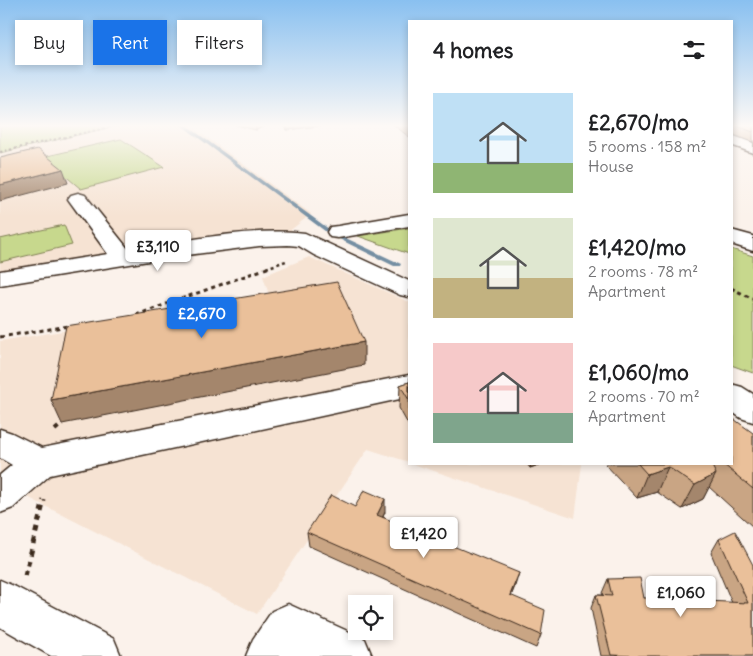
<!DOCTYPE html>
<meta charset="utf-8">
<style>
:root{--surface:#fff;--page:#f6f6f6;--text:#202124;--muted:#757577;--accent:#1a73e8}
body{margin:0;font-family:Delius,sans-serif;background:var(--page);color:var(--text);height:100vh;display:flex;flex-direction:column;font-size:19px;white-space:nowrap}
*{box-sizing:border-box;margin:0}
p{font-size:16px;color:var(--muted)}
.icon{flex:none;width:28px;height:28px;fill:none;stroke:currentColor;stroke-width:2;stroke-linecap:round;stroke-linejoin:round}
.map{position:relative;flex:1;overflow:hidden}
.panel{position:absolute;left:408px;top:20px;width:325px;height:445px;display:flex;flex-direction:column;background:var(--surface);border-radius:0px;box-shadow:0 2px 8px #0003}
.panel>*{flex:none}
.hud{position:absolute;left:15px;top:20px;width:318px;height:45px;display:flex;gap:10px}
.fabs{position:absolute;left:348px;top:595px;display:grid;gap:10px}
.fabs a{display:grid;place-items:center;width:45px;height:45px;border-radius:0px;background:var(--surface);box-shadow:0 2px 8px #0003;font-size:25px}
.price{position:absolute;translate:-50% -42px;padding:0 11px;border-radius:5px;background:#fff;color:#222;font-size:16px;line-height:32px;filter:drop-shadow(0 1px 2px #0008)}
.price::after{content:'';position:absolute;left:50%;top:30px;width:15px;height:11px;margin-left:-8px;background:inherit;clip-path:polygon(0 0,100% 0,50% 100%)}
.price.current{background:var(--accent);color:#fff}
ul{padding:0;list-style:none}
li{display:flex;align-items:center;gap:15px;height:125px;padding:0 25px}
li span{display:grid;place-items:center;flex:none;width:140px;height:100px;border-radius:0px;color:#555}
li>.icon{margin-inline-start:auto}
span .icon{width:60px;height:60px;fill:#fffc;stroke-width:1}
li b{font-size:21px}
h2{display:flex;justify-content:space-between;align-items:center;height:60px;padding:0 25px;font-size:21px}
.pill{padding:0 18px;border-radius:0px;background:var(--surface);box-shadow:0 2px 8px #0003;font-size:18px;line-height:45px}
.pill.current{background:var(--accent);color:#fff}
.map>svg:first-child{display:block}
.built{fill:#f6e3d3}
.green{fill:#c7d88d;stroke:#818156}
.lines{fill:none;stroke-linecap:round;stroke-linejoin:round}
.stream{fill:#758fa3;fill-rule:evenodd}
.minor-casing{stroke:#3b2a1e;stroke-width:3}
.major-casing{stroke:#3b2a1e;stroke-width:3}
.path-far4{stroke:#3b2a1e;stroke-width:2;stroke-dasharray:2.5 2.5;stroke-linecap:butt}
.path-far3{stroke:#3b2a1e;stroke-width:2.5;stroke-dasharray:3 3;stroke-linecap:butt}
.path-far2{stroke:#3b2a1e;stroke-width:3;stroke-dasharray:4 4;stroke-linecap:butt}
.path-far1{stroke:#3b2a1e;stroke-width:4;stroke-dasharray:4.5 4.5;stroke-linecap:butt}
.path{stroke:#3b2a1e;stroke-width:5;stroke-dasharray:5.5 5.5;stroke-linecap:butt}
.minor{fill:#fff;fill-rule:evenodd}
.major{fill:#fff;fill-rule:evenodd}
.wall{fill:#c9a584;stroke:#3b2a1e}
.shaded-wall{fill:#a4866c;stroke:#3b2a1e}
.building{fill:#eac09a;stroke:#3b2a1e}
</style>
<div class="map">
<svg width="753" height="656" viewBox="0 0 753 656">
<rect width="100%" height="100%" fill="#fbf2eb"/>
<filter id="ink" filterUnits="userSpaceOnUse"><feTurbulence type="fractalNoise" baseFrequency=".02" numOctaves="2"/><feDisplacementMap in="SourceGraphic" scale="10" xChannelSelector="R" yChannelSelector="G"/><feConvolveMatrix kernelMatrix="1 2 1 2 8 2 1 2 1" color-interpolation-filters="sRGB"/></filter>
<g filter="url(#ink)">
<g class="built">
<path d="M 121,125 L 190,125 L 311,214 L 287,233 L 0,279 L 0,153 Z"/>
<path d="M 309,257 L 409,302 L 409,462 L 368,449 L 257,614 L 0,483 L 0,341 L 270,298 L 263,276 Z"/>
<path d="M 413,464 L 582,464 L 575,518 Z"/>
</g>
<g class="green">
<path d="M 0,125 L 121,125 L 0,153 Z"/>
<path d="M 121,139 L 164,167 L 81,189 L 43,157 Z"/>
<path d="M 64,225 L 72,245 L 0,262 L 0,239 Z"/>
<path d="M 409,228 L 409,254 L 358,236 Z"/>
<path d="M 731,249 L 753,256 L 753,373 L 731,365 Z"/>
</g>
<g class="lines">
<path class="stream" d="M 181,125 L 186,125 L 333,232 L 401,264 L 400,266 L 394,266 L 329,234 Z"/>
<defs>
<g id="minor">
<path d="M 731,135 L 753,143 L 753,153 L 731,145 Z"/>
<path d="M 78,193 L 85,195 L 129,250 C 184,241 250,227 305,233 L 409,281 L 409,297 L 400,295 L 314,255 L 299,246 L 288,245 L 259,246 L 179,256 L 0,285 L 0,271 L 108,254 L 68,199 L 71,195 Z"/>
<path d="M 409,214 L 409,226 L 338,238 L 330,237 L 327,232 L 330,227 L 338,226 Z"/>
<path d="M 731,230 L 753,236 L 753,251 L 731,244 Z"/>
<path d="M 409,375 L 409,397 L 50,475 L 13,508 L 0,513 L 0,475 L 12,465 L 0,458 L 0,429 L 12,433 L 42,448 Z"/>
<path d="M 731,384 L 742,387 L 753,394 L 753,422 L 741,418 L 731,411 Z"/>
<path d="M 288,604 L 365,639 L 372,656 L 246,656 L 253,639 L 272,611 Z"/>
</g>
<path id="major" d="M 0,580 L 16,587 L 114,639 L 121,656 L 51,656 L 0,627 Z"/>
</defs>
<use href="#minor" class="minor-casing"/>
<use href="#major" class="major-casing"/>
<path class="path-far4" d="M 0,152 L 118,125"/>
<path class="path-far3" d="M 266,268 L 286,261"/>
<g class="path-far2">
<path d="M 731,288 L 753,299"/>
<path d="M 136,315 L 270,267"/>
<path d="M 0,337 L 69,326"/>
</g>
<path class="path-far1" d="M 55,430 L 62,424"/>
<path class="path" d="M 25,576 L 44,500"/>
<use href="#minor" class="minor"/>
<use href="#major" class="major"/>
</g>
<g class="wall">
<path d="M 236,125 L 267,125 L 256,130 Z"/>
<path d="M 283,125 L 325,125 L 287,130 Z"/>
<path d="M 394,125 L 409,125 L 409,137 Z"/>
<path d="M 731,125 L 753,125 L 753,142 L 734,135 Z"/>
<path d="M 409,382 L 409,426 L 399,408 L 400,385 Z"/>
<path d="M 753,433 L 753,527 L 709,487 L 703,499 L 682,509 L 657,492 L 637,498 L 605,464 L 731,464 Z"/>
<path d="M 527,464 L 541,464 L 530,468 Z"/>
<path d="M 355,507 L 385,512 L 383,517 L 515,586 L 511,596 L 541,635 L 536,648 L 309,546 L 307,532 Z"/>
<path d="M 719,539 L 753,565 L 753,656 L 601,656 L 591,608 L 596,595 L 603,595 L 602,593 L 608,579 L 644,598 L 732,603 L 711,553 Z"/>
</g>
<g class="shaded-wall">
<path d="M 255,125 L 267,125 L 256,130 Z"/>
<path d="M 287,125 L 325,125 L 287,130 Z"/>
<path d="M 731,138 L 734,138 L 731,145 Z"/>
<path d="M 63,169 L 68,183 L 0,201 L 0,185 Z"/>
<path d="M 364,342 L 364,365 L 62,424 L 51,400 Z"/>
<path d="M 531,464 L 541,464 L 530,468 Z"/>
<path d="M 668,467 L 657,492 L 637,498 L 647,474 Z"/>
<path d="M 716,474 L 703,499 L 682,509 L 695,485 Z"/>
<path d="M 385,499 L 385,512 L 377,529 L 377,515 Z"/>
<path d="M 519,573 L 515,586 L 506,609 L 510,595 Z"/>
</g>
<g class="building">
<path d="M 731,125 L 733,125 L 734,138 L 731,138 Z"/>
<path d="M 735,125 L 753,125 L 753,132 Z"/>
<path d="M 38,149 L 63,169 L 0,185 L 0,158 Z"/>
<path d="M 337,282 L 364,342 L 51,400 L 66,326 Z"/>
<path d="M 409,382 L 409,400 L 400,385 Z"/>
<path d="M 731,417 L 753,433 L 753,489 L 723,464 L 731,464 Z"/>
<path d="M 638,464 L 711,464 L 716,474 L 695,485 L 668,467 L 647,474 Z"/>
<path d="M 364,490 L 385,499 L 377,515 L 519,573 L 510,595 L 545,610 L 541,635 L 307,532 L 331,495 L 355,507 Z"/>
<path d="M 735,531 L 753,565 L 753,656 L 637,656 L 611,655 L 596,595 L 612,596 L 608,579 L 640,578 L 644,598 L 748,603 L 719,539 Z"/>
</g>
</g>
<linearGradient id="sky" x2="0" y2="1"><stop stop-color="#89c0f0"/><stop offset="0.58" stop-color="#fdf9f6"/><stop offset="1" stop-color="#fdf9f6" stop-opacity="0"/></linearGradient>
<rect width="753" height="217" fill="url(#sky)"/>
</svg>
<div class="fabs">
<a><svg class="icon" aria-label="locate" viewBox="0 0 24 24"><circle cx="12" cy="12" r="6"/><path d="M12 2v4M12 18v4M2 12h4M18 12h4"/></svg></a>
</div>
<b class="price" style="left:158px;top:272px">£3,110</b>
<b class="price current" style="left:202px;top:339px">£2,670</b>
<b class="price" style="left:424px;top:559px">£1,420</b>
<b class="price" style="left:681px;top:618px">£1,060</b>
<div class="hud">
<a class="pill">Buy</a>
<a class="pill current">Rent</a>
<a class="pill">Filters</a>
</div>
<section class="panel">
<h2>4 homes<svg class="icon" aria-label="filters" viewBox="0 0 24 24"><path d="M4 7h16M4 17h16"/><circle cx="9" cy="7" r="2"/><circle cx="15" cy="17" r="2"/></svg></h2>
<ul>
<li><span style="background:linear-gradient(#bfe0f5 70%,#8fb573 0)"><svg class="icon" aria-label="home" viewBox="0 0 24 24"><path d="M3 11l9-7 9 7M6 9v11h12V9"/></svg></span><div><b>£2,670/mo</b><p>5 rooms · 158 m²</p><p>House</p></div></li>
<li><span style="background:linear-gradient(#dfe7d0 60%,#c2b280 0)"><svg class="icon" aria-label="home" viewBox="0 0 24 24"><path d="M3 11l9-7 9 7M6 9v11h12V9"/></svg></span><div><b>£1,420/mo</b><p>2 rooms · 78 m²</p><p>Apartment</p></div></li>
<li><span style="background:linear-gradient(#f6c9c9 70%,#7fa58c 0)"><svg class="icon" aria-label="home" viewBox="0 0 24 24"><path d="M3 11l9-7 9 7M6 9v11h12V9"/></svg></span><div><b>£1,060/mo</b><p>2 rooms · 70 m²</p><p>Apartment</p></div></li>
</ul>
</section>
</div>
